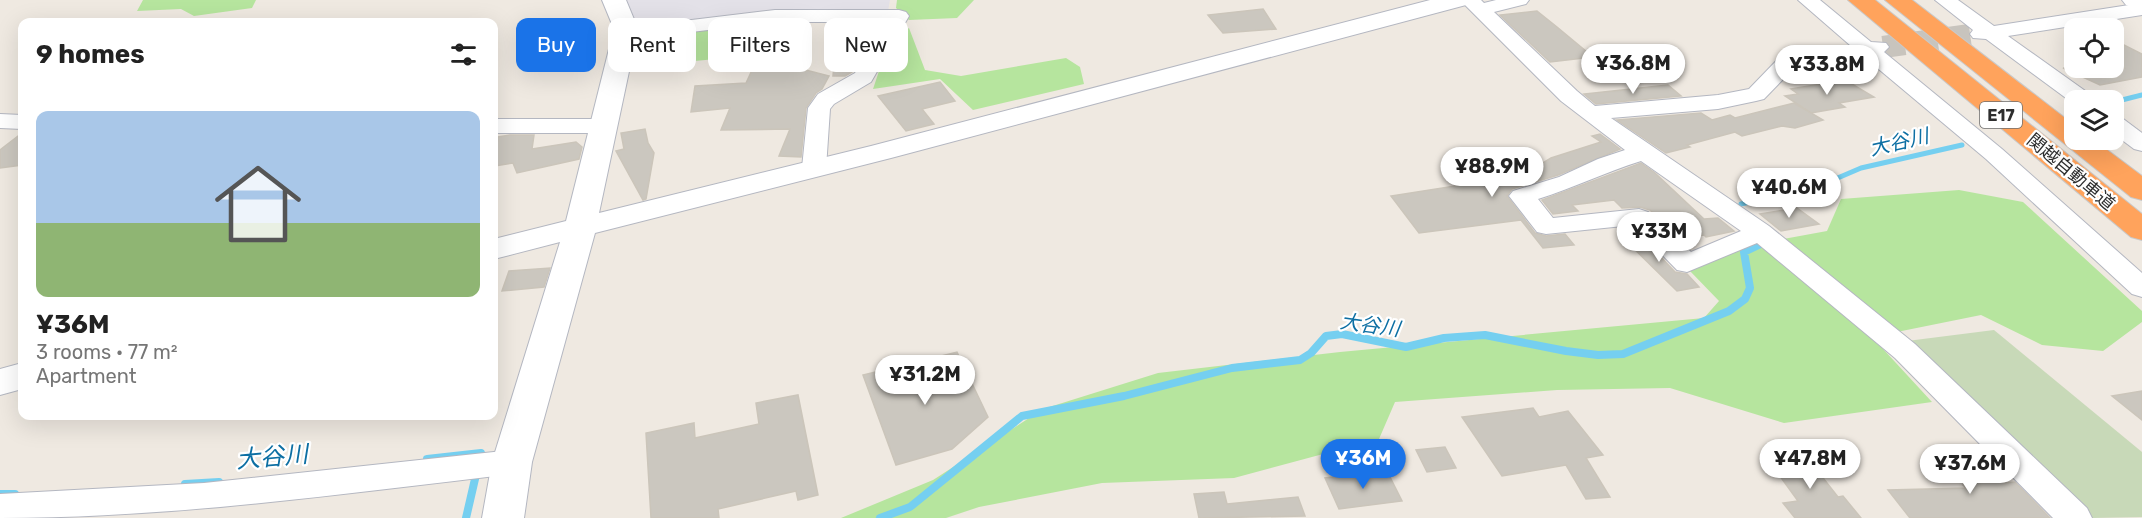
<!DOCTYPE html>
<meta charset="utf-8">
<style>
:root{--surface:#fff;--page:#f2f2f2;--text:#222;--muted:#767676;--accent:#1a73e8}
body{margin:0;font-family:Rubik,"Noto Sans JP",sans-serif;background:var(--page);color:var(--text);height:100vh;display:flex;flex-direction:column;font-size:22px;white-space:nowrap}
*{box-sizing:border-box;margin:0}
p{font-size:20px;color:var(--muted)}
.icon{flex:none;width:33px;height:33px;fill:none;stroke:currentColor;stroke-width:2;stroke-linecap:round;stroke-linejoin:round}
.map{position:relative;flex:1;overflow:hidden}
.side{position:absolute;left:18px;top:18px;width:480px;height:402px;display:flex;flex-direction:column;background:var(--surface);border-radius:12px;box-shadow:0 6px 24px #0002}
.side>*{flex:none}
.top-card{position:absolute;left:516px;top:18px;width:570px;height:54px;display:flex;gap:12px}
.buttons{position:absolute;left:2064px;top:18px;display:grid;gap:12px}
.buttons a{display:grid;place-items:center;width:60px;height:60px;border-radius:12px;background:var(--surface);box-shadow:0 6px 24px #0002;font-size:30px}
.price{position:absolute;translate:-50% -51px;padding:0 14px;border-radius:21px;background:#fff;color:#222;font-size:20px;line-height:39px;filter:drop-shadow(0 2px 3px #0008)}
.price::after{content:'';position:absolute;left:50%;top:36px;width:18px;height:14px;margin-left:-9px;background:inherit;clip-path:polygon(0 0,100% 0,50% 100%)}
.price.active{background:var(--accent);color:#fff}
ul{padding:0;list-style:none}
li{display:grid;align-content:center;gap:12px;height:318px;padding:0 18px}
li span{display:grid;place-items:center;height:186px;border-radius:12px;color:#555}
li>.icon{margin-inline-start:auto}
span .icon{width:108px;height:108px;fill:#fffc;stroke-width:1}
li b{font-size:26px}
h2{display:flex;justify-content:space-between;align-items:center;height:72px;padding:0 18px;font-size:26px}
.pill{padding:0 21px;border-radius:12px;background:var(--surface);box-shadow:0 6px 24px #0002;font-size:21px;line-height:54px}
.pill.active{background:var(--accent);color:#fff}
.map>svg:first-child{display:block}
.industrial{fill:#e3e1e8}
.green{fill:#b6e59e}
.cemetery{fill:#c8d9b8}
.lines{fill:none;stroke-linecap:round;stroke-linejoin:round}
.stream-far1{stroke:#75cff0;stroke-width:5}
.stream{stroke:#75cff0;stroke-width:8}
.building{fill:#cbc7bf;stroke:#cbc5ba;stroke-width:1.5}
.minor-tunnel{stroke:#c8c4bd;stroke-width:22;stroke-dasharray:22 11;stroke-linecap:butt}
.minor-casing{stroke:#b4b7c1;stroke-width:2}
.tertiary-casing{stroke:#b4b7c1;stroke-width:2}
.motorway-casing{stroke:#c9c9c9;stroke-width:2}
.minor{fill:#fff;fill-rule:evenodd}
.tertiary{fill:#fff;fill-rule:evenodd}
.motorway{fill:#ffa35c;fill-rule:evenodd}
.labels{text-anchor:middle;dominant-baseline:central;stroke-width:4.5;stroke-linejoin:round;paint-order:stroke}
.shield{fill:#fff;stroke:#6d6d6d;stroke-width:1.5}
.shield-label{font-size:16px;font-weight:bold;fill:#2e2e2e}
.street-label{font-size:18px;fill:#2e2e2e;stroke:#fff}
.water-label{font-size:20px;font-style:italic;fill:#0d6fa3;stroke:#fff}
.near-water-label{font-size:24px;font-style:italic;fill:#0d6fa3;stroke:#fff}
</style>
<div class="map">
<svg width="2142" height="518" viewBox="0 0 2142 518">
<rect width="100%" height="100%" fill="#efe9e1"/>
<path class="industrial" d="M 624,0 L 890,0 L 888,11 L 638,28 Z"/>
<g class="green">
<path d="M 143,0 L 256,0 L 252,8 L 194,16 L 181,9 L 137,11 Z"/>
<path d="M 897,0 L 974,0 L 957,18 L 909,20 L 896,8 Z"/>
<path d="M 764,23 L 762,41 L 757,54 C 721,58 666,68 632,55 L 640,38 Z"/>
<path d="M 909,28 L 925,70 L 961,76 L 1066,58 L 1080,67 L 1084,84 L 973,110 L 940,79 L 873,89 L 883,59 L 896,36 Z"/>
<path d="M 1959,190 L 2023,202 L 2142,311 L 2142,322 L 2103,351 L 2042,345 L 1981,315 L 1872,337 L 1932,402 L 1784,423 L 1670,388 L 1557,390 L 1395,402 L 1379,439 L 1234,478 L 1102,483 L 979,507 L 946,518 L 841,518 L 933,480 L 1043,409 L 1158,373 L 1340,352 L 1704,318 L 1719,301 L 1690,271 L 1741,247 L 1827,231 L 1841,199 Z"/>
</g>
<path class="cemetery" d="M 1994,330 L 2142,452 L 2142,517 L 2092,518 L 1907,341 Z"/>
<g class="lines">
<g class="stream-far1">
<path d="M 2114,102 L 2142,95"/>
<path d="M 1741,204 L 1819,186 L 1861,168 L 1962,145"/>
</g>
<g class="stream">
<path d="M 427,459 L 481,453 L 466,518"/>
<path d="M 185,484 L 219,482"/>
<path d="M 0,494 L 15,494"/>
<path d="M 880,518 L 910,507 L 1022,416 L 1124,396 L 1232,368 L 1300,360 L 1311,353 L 1326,336 L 1342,334 L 1406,347 L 1444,338 L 1485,335 L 1566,351 L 1598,355 L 1623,354 L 1729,311 L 1745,299 L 1750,288 L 1744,252 L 1765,242"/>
</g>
</g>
<g class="building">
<path d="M 1263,9 L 1276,29 L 1223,33 L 1208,15 Z"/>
<path d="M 1537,11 L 1557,27 L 1593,57 L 1550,62 L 1500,15 Z"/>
<path d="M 2114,40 L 2142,54 L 2142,77 L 2100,85 L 2063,68 L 2124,68 L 2114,62 Z"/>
<path d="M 859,49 L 852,72 L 845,76 L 833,76 L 835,50 Z"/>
<path d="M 797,52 L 794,67 L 829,76 L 822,89 L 816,93 L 806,108 L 801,157 L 779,156 L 790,129 L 721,130 L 730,108 L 691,112 L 695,86 L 746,83 L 754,66 L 768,66 L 771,53 Z"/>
<path d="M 1845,80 L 1874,97 L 1839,103 L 1845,107 L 1811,113 L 1785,96 L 1798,94 L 1791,89 Z"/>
<path d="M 940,82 L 955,101 L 922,109 L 934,124 L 906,131 L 878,96 Z"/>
<path d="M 1668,85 L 1681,96 L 1596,104 L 1584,94 Z"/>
<path d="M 1794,103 L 1823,120 L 1795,128 L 1782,126 L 1742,136 L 1735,132 L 1687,145 L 1690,147 L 1666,153 L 1617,120 L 1701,113 L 1712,120 L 1730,115 L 1735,118 Z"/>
<path d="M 645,129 L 648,143 L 654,153 L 646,199 L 643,200 L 616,151 L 624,149 L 621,133 Z"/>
<path d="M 22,133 L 22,165 L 0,168 L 0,150 Z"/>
<path d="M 1600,134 L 1620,149 L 1558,175 L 1512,189 L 1507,196 L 1535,233 L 1546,236 L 1565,234 L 1574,245 L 1543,248 L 1521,220 L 1419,233 L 1391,196 L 1506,178 L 1510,183 L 1551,158 L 1601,142 L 1592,136 Z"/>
<path d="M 510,135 L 534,135 L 532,149 L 576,142 L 582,147 L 579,159 L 517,173 L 513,163 L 494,166 L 498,137 Z"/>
<path d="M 1641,163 L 1655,173 L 1704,219 L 1718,218 L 1734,231 L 1706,237 L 1704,235 L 1678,237 L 1650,210 L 1640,207 L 1622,208 L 1614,200 L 1572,205 L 1578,211 L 1553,214 L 1542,200 Z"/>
<path d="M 1797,208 L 1819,224 L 1781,231 L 1760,214 Z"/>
<path d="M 1637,232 L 1675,272 L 1687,274 L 1699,287 L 1677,291 L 1620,235 Z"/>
<path d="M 550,268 L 544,287 L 502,291 L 509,271 Z"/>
<path d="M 957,352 L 988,417 L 952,449 L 896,465 L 863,375 Z"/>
<path d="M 2142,391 L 2142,420 L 2112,396 Z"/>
<path d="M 798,395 L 818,495 L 798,500 L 796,491 L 718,509 L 719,518 L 651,518 L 646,433 L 694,423 L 695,438 L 759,424 L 756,403 Z"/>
<path d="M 1533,408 L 1539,417 L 1568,411 L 1603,455 L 1586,458 L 1610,497 L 1586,499 L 1566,465 L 1502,476 L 1462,417 Z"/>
<path d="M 1445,447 L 1456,468 L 1427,472 L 1416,450 Z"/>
<path d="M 1974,449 L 2004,483 L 2015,482 L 2050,518 L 1910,518 L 1888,490 L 1966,488 L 1963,485 L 1969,484 L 1940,450 Z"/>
<path d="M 1805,455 L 1838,497 L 1843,496 L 1861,518 L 1795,518 L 1783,503 L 1798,501 L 1766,457 Z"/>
<path d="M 1387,471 L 1402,501 L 1339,509 L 1325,478 Z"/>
<path d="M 1224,492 L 1227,504 L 1298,497 L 1305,516 L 1199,518 L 1194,494 Z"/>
</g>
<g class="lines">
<path class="minor-tunnel" d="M 1883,47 L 1977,34"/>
<defs>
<g id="minor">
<path d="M 1460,0 L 1481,0 L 1484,3 L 1496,0 L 1529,0 L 1526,4 L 1494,12 L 1577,91 L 1595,106 L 1718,95 L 1749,89 L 1779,58 L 1851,46 L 1798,0 L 1820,0 L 1871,42 L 1886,43 L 1889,47 L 1884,52 L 2002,149 L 2142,273 L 2142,297 L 2132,294 L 1986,159 L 1863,56 L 1794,68 L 1764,99 L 1756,101 L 1718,109 L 1611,118 L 1769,226 L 1915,344 L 2087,508 L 2092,518 L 2053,518 L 1895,358 L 1757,243 L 1687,272 L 1677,270 L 1633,225 L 1546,234 L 1537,232 L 1509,196 L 1513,191 L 1559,177 L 1598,159 L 1625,150 L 1561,101 ZM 1641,161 L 1741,231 L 1691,252 L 1648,212 L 1639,209 L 1553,218 L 1538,199 C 1573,188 1606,172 1641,161 Z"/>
<path d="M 1935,0 L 1958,0 L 1994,26 L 2142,3 L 2142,15 L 2008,36 L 2091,95 L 2094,100 L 2074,100 L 2074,104 L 1986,39 L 1973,38 L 1970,34 L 1973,30 Z"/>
<path d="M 775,10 L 899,10 L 906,12 L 909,16 L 871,82 L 834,104 L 830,109 L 826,168 L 823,173 L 814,175 L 805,173 L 802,168 L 808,108 L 818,94 L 855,73 L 885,22 L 775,22 L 625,40 L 618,38 L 615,34 L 618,30 L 625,28 Z"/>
<path d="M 0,114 L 22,115 L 22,129 L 0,128 Z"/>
<path d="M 2114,116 L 2122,118 L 2142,133 L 2142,151 L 2134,149 L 2114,134 Z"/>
<path d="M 494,119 L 602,119 L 610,121 L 614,126 L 610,131 L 602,133 L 494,133 Z"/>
<path d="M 512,450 L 524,453 L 528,462 L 524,471 L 512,474 C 342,494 171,518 0,518 L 0,494 L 204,483 Z"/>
</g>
<g id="tertiary">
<path d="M 602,0 L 626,0 L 638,29 L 599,213 L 871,146 L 1430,0 L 1470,0 L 1466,5 L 891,158 L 595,233 L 532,462 L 524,518 L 482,518 L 492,462 L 560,242 L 494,259 L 494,239 L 566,221 L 614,29 Z"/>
<path d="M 2122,0 L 2142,0 L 2142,10 L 2126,5 Z"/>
<path d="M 22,363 L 22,389 L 0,395 L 0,369 Z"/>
</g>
<g id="motorway">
<path d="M 1848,0 L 1875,0 L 2142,214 L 2142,240 L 2131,237 Z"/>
<path d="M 1885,0 L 1912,0 L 2074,125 L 2074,140 L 2094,140 L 2142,176 L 2142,200 L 2131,197 Z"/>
</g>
</defs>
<use href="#minor" class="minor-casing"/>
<use href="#tertiary" class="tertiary-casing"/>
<use href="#motorway" class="motorway-casing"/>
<use href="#minor" class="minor"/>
<use href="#tertiary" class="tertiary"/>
<use href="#motorway" class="motorway"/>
</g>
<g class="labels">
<rect class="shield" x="1980" y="102" width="42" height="26" rx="4.5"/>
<g class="shield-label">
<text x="2001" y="115">E17</text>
</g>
<g class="street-label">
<text transform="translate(2071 172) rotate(40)">関越自動車道</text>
</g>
<g class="water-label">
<text transform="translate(1899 142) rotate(-13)">大谷川</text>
<text transform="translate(1370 325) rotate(8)">大谷川</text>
</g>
<g class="near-water-label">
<text transform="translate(272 457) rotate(-5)">大谷川</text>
</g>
</g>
</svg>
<div class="buttons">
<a><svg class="icon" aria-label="locate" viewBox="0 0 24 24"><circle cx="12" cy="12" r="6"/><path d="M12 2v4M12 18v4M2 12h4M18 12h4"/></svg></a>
<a><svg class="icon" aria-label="layers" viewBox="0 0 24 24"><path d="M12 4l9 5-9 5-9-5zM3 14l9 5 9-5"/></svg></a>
</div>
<b class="price" style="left:1633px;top:95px">¥36.8M</b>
<b class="price" style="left:1827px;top:96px">¥33.8M</b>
<b class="price" style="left:1492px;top:198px">¥88.9M</b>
<b class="price" style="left:1789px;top:219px">¥40.6M</b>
<b class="price" style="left:1659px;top:263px">¥33M</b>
<b class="price" style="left:925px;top:406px">¥31.2M</b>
<b class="price active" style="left:1363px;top:490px">¥36M</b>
<b class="price" style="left:1810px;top:490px">¥47.8M</b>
<b class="price" style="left:1970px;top:495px">¥37.6M</b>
<div class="top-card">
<a class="pill active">Buy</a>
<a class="pill">Rent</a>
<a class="pill">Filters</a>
<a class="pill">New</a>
</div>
<section class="side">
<h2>9 homes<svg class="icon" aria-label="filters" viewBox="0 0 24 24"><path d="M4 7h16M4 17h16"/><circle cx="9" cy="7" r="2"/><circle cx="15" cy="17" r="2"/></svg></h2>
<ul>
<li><span style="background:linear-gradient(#a9c7e8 60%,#8fb573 0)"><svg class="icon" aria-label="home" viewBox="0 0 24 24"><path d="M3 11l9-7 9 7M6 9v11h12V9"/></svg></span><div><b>¥36M</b><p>3 rooms · 77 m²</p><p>Apartment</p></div></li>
</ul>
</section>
</div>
